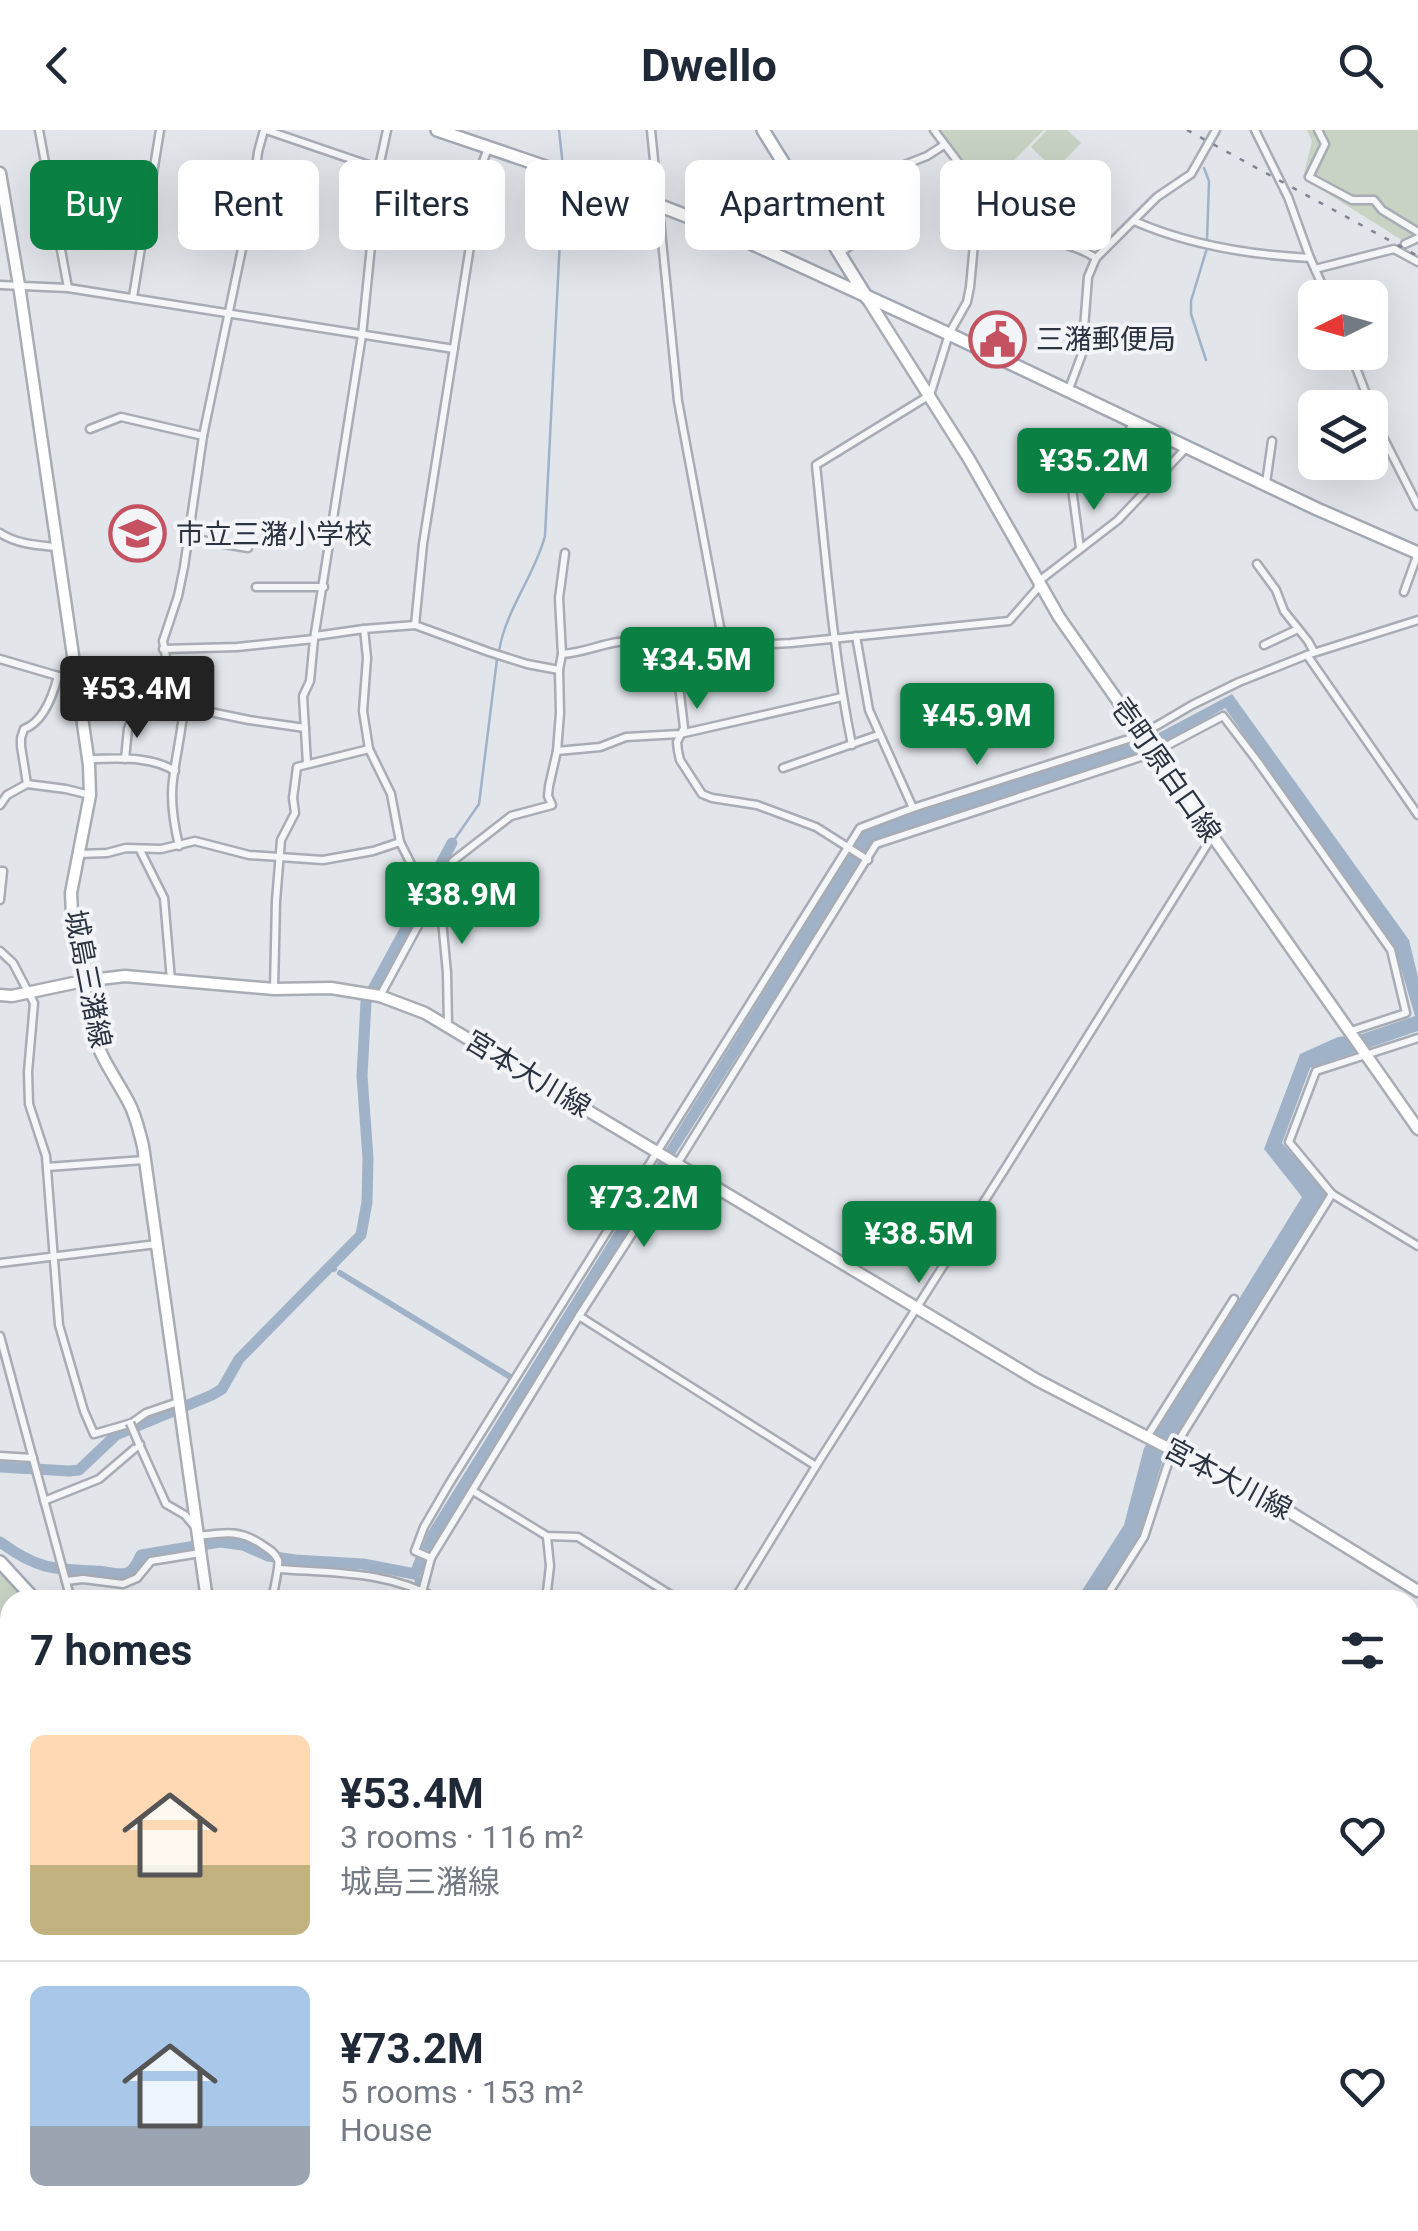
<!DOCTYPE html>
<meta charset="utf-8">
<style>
:root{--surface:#fff;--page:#f6f6f7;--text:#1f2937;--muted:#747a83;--line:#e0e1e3;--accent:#0b8043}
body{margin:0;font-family:Roboto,"Noto Sans JP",sans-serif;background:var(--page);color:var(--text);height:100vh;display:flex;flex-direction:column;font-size:38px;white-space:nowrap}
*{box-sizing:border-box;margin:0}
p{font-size:32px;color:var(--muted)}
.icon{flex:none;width:55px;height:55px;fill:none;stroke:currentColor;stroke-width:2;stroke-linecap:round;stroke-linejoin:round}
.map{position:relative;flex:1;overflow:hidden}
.sheet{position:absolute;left:0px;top:1460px;width:1420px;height:642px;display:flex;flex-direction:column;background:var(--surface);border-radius:30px 30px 0 0;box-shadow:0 10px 40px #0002}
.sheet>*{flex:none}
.banner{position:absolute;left:30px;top:30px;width:1360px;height:90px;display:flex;gap:20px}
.needle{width:65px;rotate:265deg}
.fabs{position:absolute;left:1298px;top:150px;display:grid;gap:20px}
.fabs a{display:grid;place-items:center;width:90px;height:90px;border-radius:15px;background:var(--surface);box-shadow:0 10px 40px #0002;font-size:50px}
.price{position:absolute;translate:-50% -85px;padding:0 22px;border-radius:10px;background:var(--accent);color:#fff;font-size:32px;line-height:65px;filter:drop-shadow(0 2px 5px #0008)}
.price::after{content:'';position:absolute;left:50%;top:60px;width:30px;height:22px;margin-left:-15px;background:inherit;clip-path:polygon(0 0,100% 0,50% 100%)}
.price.current{background:#222;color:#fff}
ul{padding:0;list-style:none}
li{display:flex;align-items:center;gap:30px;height:250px;padding:0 30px}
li+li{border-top:2px solid var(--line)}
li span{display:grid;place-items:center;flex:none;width:280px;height:200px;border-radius:15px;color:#555}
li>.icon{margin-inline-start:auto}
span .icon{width:120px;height:120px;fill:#fffc;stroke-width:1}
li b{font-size:42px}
h2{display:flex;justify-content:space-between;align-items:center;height:120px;padding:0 30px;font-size:42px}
.tag{padding:0 35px;border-radius:15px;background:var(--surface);box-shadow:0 10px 40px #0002;font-size:35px;line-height:90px}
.tag.current{background:var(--accent);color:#fff}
header{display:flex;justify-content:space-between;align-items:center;height:130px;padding:0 30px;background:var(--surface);font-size:45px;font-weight:700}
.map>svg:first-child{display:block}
.green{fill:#c8d3c4}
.water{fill:#a0b2c7}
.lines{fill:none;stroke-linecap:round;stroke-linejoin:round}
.stream{stroke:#a0b2c7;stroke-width:2.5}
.canal{stroke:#a0b2c7;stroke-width:6}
.river{stroke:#a0b2c7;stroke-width:11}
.minor-casing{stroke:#a8acb4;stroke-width:11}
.secondary-casing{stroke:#a8acb4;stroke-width:15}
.primary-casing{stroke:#a3a9b4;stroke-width:16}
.minor{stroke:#f5f6f8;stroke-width:6}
.secondary{stroke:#fff;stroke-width:10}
.primary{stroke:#fff;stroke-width:11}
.rail{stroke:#7d8492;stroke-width:2.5;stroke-dasharray:5 10;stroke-linecap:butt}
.minor-bridge-casing{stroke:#a8acb4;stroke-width:11;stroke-linecap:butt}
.minor-bridge{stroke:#f5f6f8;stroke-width:6}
.labels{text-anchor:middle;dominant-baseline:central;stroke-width:8;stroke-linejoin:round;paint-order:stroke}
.poi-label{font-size:28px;fill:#2c3340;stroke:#f2f4f7;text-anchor:start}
.street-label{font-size:28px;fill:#2c3340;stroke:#f2f4f7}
</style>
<header><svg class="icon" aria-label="back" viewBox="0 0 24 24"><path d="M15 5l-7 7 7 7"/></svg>Dwello<svg class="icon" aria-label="search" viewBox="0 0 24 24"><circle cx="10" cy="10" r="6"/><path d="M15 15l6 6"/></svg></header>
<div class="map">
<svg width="1418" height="2101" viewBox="0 0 1418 2101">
<rect width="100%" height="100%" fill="#e2e5ea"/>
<g class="green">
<path d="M 939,0 L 1044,0 L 985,60 Z"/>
<path d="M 1047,0 L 1067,0 L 1081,13 L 1055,40 L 1031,17 Z"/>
<path d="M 1307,0 L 1418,0 L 1418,107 L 1405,112 L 1303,48 L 1312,11 Z"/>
<path d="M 0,1437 L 31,1470 L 10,1470 L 10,1514 L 0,1496 Z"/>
<path d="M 0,1737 L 10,1741 L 10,2092 L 34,2093 L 13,2101 L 0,2101 Z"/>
</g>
<g class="water">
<path d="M 1232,564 L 1409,810 L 1418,847 L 1418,901 L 1310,938 L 1282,1013 L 1328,1064 L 1163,1329 L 1140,1405 L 1099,1470 L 1076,1470 L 1124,1395 L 1144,1318 L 1166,1287 L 1302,1067 L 1264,1019 L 1300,924 L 1338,907 L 1362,904 L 1415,886 L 1394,815 L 1225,578 L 1161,615 L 1144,619 L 1138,625 L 874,711 L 674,1026 L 666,1045 L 435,1412 L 429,1421 L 422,1418 L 428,1402 L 865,699 L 1131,612 L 1142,612 Z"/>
<path d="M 0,1496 L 10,1514 L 10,1743 L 7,1745 L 0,1739 Z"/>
<path d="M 10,2093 L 52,2093 L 60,2097 L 64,2093 L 130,2093 L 132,2101 L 9,2101 Z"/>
</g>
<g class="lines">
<g class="stream">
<path d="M 559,0 L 563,37"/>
<path d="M 1204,38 L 1209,51 L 1207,111"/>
<path d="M 1206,230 L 1191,184 L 1191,171 L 1207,118"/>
<path d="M 499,521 C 506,479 534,447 545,406 L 563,50"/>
<path d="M 452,713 L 479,674 L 497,529"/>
</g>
<g class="canal">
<path d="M 330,1136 L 334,1139"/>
<path d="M 340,1143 L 512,1248"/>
<path d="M 415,1444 L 418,1449 L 415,1470"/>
</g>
<g class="river">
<path d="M 0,1337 L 69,1341 L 79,1340 L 116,1305 L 212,1265 L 222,1259 L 239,1229 L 361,1105 L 367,1072 L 368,1028 L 362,946 L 366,872 L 452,713"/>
<path d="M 0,1412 C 35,1438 53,1440 96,1441 C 105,1441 118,1446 127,1443 C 135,1440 137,1432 141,1425 L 220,1412 L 243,1415 L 268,1426 L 295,1430 L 363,1434 L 415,1444 L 422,1426"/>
</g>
<defs>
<g id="minor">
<path d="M 39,0 L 68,158"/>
<path d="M 266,0 L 477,72"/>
<path d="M 651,0 L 678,271 L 723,513"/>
<path d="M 1255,0 L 1288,67 L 1310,128 L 1328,168"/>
<path d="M 1318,0 L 1325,14 L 1309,47 L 1352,70 L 1374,70 L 1382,80 L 1418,102"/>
<path d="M 985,68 C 996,80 1007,91 1021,99 C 1046,112 1073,113 1096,128"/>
<path d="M 808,73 L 927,26 L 944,15"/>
<path d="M 1134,91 C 1189,115 1251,125 1310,128"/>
<path d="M 1405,114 L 1418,108"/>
<path d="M 840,123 L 875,98"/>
<path d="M 1315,139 L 1394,119 L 1418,132"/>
<path d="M 0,155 L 68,158 L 454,219"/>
<path d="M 133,167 L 160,0"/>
<path d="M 1350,222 L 1381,303 L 1418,376"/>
<path d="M 1069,259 L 1082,224 L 1088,147 L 1096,128 L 1157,67 L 1191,44 L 1216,0"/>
<path d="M 90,299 L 121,287 L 203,306"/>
<path d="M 1123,322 L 1132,293"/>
<path d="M 1071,351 L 1080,418"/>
<path d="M 1266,353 L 1272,311"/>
<path d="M 0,403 C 16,414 37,415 56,417"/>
<path d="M 189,408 L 248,418"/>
<path d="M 1257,434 L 1276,460 L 1284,481 L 1308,511 L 1314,522"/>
<path d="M 256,457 L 324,457"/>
<path d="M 1404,462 L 1418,423"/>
<path d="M 415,495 L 423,414 L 477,72 L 480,40 L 488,18"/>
<path d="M 364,499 L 367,528 L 363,581 L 369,619 L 391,664 L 400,712 L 415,742 L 439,759 L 447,843 L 448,895"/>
<path d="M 315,506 L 364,499 L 415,495 L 489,522 L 527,534 L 559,540"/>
<path d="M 856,506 L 869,580 L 913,678"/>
<path d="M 679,512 L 677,538 L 684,598 L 677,612 L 678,621 L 680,630 L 702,664 L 712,668 L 757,675 L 816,697 L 868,730"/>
<path d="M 1264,515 L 1298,499"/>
<path d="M 163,519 L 237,517 L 314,509"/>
<path d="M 562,524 C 582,523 598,515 618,512 C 653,508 688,512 724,514 L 730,516 L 791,513 L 1009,491 L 1037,459 L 1039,451 L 1118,390 L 1187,317"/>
<path d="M 1307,525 L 1418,685"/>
<path d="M 0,529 L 58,546 L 76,547 L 93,558 L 249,590 L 305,598"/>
<path d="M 164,571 L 169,543 L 163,511 L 178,466 L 184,437 L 203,306 L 252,71 L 258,22 L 264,0"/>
<path d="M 852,615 C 833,523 826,429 816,335 L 930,265 L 949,204 L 967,172 L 970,157 L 974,114 L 967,80 L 985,68 L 934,0"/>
<path d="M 557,621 L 600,617 L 626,607 L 680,604 L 842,567"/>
<path d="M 88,629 C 118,629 149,625 175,641"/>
<path d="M 125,629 L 128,599 L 139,568"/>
<path d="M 307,634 L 303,566 L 310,551 L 314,509 L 362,205 L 379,37 L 387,0"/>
<path d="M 783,638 L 878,605"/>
<path d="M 27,654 L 66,659 L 90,665"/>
<path d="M 0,675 L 7,665 L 27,654 L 21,616 L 21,608 L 24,599 C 44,592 53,565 58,546"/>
<path d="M 179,716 C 174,695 170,672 173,650 C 176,625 182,601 184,576"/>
<path d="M 140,720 L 164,768 L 171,850"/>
<path d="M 79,724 L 107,723 L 126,718 L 161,719 L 195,711 L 249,725 L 323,730 L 373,721 L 400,712"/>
<path d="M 0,741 L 3,741 L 0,770"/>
<path d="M 0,821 L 13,833 L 34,873 L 28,942 L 29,974 L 46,1026 L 59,1195 L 84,1281 L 94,1304 L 132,1293 L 146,1283 L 178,1272"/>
<path d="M 274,859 L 276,771 L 281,710 L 295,683 L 293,668 L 297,637 L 369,619"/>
<path d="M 380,866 L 453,731 L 511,686 L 552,675 L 548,666 L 549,656 L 557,621 L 560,583 L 559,540 L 562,524 L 559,468 L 565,423"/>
<path d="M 1418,908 L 1316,941 L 1289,1012 L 1332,1064 L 1418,1116"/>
<path d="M 47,1037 L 144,1030"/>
<path d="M 0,1133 L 157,1114"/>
<path d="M 579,1186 L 816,1336"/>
<path d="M 0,1206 L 71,1470"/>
<path d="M 1147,1307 L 1234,1169"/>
<path d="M 139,1314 L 166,1374 L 185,1385 L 196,1398"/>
<path d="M 0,1326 L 33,1328"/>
<path d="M 473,1361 L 547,1406 L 578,1407 L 679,1470"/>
<path d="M 44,1371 L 99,1349 L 140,1314"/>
<path d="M 198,1406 C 224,1403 238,1399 261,1414 C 268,1419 275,1422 278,1430 C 280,1435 273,1463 272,1470"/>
<path d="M 431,1428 L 415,1421 L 424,1397 L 449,1354 L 860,698 L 913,678 L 1141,605 L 1192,575 L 1239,552 L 1307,525 L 1418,490"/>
<path d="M 279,1439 C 334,1443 390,1441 439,1470"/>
<path d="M 66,1451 L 83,1449 L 123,1454 L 137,1448 L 151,1431 L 200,1423"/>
<path d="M 420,1470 L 431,1428 L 579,1186 L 677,1034 L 876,714 L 1153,623 L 1223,586 L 1258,632 L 1391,820 L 1406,883 L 1351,901"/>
<path d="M 546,1470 L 550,1436 L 547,1407"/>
<path d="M 734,1470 L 816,1336 L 1008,1034 L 1212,707"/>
<path d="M 1104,1470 L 1144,1407 L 1172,1321 L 1332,1064"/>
<path d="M 1410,1975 L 1418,1975"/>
<path d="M 253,2092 L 276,2100"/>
<path d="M 405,2092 L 408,2101"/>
<path d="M 745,2092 L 745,2101"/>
<path d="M 1103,2092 L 1108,2101"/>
<path d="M 777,2101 L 777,2092"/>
<path d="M 986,2101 L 987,2092"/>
<path d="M 1115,2101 L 1127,2101"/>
</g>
<g id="secondary">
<path d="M 0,43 L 19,155 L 89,635 L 90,665 L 71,763 L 72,784 L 92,900 C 100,927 115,947 128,971 C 136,985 139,1001 143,1016 L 207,1470"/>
<path d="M 867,168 L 969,329 L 1059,487 L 1418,999"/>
<path d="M 0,865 L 12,866 L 83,851 L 125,846 L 274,859 L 331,858 L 380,866 L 425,883 L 1037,1250 L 1280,1376 L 1418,1461"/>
<path d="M 352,2092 L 354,2101"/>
</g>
<g id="primary">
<path d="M 437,0 L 658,75 L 720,99 L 949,204 L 1317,379 L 1418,423"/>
<path d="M 763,0 L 867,168"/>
<path d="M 0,1432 L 35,1470"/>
<path d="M 1410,1626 L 1418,1597"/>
<path d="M 173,2101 L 175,2092"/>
<path d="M 1170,2101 L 1171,2092"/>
</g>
</defs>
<use href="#minor" class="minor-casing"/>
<use href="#secondary" class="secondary-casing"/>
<use href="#primary" class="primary-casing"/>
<use href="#minor" class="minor"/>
<use href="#secondary" class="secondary"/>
<use href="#primary" class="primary"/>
<path class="rail" d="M 1187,0 L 1418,126"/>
<defs>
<path id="minor-bridge" d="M 130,1293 L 139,1314"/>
</defs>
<use href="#minor-bridge" class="minor-bridge-casing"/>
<use href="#minor-bridge" class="minor-bridge"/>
</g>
<defs>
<symbol id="civic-ring" viewBox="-11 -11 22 22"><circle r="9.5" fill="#f2f4f7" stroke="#c45260" stroke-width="1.5"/><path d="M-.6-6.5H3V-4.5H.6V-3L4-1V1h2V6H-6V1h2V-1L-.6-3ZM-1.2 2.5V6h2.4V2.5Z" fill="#c45260"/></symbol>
<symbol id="school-ring" viewBox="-11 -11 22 22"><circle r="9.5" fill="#f2f4f7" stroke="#c45260" stroke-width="1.5"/><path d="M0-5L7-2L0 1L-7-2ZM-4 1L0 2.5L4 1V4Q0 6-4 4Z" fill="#c45260"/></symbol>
</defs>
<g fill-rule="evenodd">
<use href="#civic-ring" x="966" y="178" width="63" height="63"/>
<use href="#school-ring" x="106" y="372" width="63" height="63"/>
</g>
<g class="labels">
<g class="poi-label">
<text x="1036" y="209">三潴郵便局</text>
<text x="176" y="404">市立三潴小学校</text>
</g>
<g class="street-label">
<text transform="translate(1166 640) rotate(55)">壱町原白口線</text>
<text transform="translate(88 849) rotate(79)">城島三潴線</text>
<text transform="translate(528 944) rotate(31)">宮本大川線</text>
<text transform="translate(1228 1349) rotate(28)">宮本大川線</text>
</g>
</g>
</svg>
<div class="fabs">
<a><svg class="needle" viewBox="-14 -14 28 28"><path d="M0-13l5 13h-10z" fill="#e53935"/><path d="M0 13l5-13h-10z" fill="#747a83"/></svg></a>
<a><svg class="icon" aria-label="layers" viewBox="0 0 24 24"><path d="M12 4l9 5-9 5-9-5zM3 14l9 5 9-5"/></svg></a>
</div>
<b class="price" style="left:1094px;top:383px">¥35.2M</b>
<b class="price" style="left:697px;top:582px">¥34.5M</b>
<b class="price current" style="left:137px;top:611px">¥53.4M</b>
<b class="price" style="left:977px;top:638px">¥45.9M</b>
<b class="price" style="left:462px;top:817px">¥38.9M</b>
<b class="price" style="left:644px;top:1120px">¥73.2M</b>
<b class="price" style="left:919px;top:1156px">¥38.5M</b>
<div class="banner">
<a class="tag current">Buy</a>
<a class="tag">Rent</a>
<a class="tag">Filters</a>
<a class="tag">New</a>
<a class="tag">Apartment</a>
<a class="tag">House</a>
</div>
<section class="sheet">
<h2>7 homes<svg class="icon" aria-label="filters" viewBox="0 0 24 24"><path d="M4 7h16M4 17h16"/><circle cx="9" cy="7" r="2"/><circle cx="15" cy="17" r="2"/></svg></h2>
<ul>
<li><span style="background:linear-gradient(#ffd9b3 65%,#c2b280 0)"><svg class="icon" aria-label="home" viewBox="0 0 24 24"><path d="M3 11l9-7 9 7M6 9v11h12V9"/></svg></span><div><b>¥53.4M</b><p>3 rooms · 116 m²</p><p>城島三潴線</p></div><svg class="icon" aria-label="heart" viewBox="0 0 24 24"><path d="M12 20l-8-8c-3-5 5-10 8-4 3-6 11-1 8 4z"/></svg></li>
<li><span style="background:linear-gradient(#a9c7e8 70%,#9aa5b1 0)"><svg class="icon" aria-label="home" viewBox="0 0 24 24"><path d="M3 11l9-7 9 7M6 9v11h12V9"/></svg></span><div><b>¥73.2M</b><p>5 rooms · 153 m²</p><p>House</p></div><svg class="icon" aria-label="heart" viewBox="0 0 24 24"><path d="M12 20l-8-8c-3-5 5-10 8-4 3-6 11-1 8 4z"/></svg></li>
</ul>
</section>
</div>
